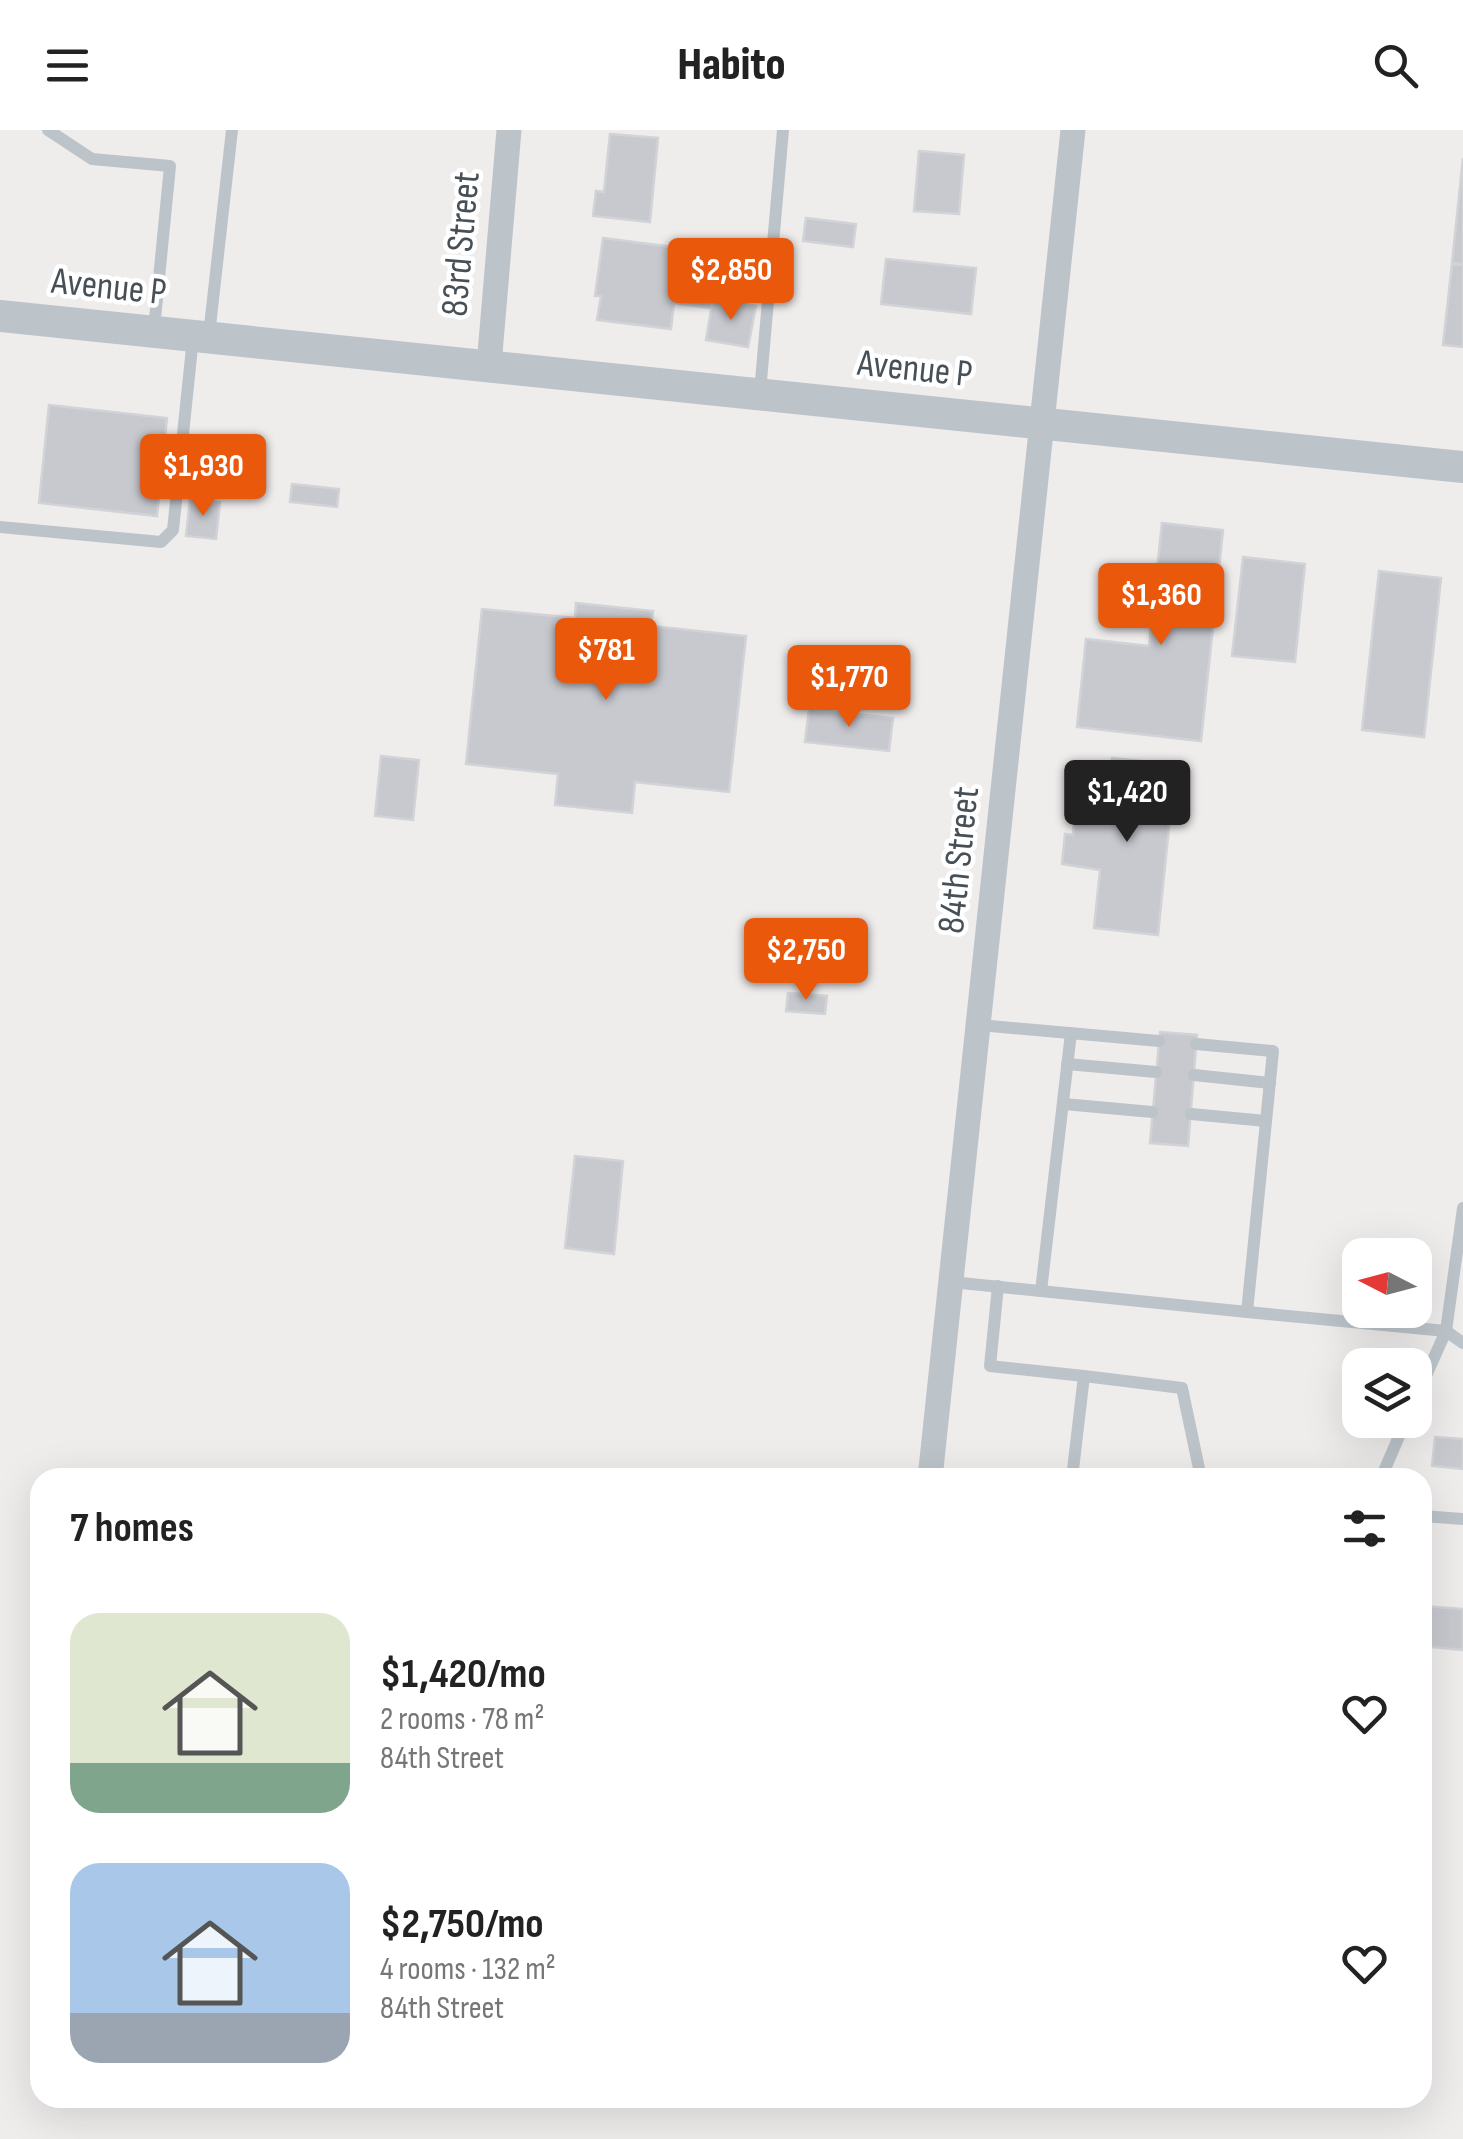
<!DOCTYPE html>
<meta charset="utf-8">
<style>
:root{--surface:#fff;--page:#f6f6f6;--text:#222;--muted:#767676;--accent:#ea580c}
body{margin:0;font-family:"Sofia Sans Condensed",sans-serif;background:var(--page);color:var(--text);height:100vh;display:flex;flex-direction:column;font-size:38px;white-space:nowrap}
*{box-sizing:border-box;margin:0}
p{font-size:32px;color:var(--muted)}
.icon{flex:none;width:55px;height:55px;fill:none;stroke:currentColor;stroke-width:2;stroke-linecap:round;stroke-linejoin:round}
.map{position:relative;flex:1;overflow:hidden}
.side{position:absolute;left:30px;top:1338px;width:1402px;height:640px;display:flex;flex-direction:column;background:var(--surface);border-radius:30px;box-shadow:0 10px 40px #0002}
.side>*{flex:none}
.needle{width:65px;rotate:276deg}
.tools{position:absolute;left:1342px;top:1108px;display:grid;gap:20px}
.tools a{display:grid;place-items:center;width:90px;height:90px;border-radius:20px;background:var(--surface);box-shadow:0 10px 40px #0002;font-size:50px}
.price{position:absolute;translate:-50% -85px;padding:0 22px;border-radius:10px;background:var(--accent);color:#fff;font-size:32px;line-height:65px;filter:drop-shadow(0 2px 5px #0008)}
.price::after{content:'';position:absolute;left:50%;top:60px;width:30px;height:22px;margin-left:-15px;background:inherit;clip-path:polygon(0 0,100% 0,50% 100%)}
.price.on{background:#222;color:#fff}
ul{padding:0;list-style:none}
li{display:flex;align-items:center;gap:30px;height:250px;padding:0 40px}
li span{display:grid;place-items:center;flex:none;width:280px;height:200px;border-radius:30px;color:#555}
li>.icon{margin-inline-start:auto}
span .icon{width:120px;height:120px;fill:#fffc;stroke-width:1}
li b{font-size:42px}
h2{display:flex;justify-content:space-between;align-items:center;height:120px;padding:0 40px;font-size:42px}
header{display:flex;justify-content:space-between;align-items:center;height:130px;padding:0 40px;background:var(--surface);font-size:45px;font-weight:800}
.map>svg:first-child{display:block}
.building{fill:#c7c9cf;stroke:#d1d3d7;stroke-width:2.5}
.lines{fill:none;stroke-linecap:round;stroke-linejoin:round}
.service{stroke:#bcc4ca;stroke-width:12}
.minor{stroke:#bcc4ca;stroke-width:25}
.tertiary{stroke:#bcc4ca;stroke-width:32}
.labels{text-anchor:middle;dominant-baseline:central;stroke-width:9;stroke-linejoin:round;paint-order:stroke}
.street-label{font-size:38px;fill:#475057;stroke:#fff}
</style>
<header><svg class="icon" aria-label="menu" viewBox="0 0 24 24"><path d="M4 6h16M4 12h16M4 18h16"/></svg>Habito<svg class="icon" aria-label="search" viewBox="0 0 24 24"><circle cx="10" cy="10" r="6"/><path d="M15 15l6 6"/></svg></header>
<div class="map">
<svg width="1463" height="2009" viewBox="0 0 1463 2009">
<rect width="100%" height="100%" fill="#efecec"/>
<g class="building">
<path d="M 610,4 L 658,8 L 650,92 L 593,86 L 596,61 L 604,62 Z"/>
<path d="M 919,21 L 964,25 L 959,84 L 914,81 Z"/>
<path d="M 1463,28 L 1463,134 L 1452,133 Z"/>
<path d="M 806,88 L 856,94 L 853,117 L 803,111 Z"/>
<path d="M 603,108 L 673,117 L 673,113 L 691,115 L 689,122 L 717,126 L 711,178 L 674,173 L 671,199 L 597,190 L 601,166 L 595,166 Z"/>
<path d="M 886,129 L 976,138 L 971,184 L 881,174 Z"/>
<path d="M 1452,134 L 1463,135 L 1463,217 L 1443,215 Z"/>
<path d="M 713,168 L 756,176 L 748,217 L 706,210 Z"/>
<path d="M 49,275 L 167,288 L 157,386 L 39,373 Z"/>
<path d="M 292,354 L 339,359 L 337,377 L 290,372 Z"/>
<path d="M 190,369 L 220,372 L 216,409 L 186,406 Z"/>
<path d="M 1162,393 L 1223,400 L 1201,611 L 1077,597 L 1086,509 L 1149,516 Z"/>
<path d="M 1243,427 L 1305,434 L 1295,532 L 1232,526 Z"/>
<path d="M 1379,441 L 1441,448 L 1424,607 L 1362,600 Z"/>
<path d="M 576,473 L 653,481 L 651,496 L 746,506 L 729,662 L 635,652 L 632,683 L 555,675 L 558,644 L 466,634 L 482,479 L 575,488 Z"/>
<path d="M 809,579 L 893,588 L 889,621 L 805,612 Z"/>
<path d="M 381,626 L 419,630 L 413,690 L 375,686 Z"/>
<path d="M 1112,628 L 1180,635 L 1179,648 L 1174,647 L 1158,805 L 1094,798 L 1100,740 L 1062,734 L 1065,704 L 1073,705 L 1076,673 L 1107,676 Z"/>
<path d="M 788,863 L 827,866 L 825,884 L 786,881 Z"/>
<path d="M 1160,902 L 1197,905 L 1188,1016 L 1150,1013 Z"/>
<path d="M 575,1026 L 623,1031 L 614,1124 L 565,1118 Z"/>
<path d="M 1435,1307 L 1463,1309 L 1463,1339 L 1432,1336 Z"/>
<path d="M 1422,1476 L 1463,1479 L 1463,1520 L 1422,1516 Z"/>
</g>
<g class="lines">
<g class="service">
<path d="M 48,0 L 92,29 L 170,36 L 154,199"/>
<path d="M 209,205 L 232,0"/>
<path d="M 760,262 L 783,0"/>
<path d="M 0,397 L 161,412 L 173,400 L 193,208"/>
<path d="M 979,895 L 1159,911"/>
<path d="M 1067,934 L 1156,942"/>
<path d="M 1194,945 L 1270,953"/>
<path d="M 1064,974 L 1152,982"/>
<path d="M 1191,984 L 1266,991"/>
<path d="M 951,1152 L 1247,1182 L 1273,921 L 1196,914"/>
<path d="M 998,1156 L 990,1236 L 1084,1246 L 1072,1348"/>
<path d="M 1041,1161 L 1071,903"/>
<path d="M 1247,1182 L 1446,1201 L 1463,1213"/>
<path d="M 1084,1246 L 1182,1258 L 1201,1348"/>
<path d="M 1415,1270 L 1446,1201 L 1463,1078"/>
<path d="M 1381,1348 L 1406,1290"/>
<path d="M 1422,1386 L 1463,1389"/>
</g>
<g class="minor">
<path d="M 489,235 L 509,0"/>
<path d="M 930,1348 L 1073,0"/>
</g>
<path class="tertiary" d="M 0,186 L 1463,337"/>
</g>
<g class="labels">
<g class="street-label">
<text transform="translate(461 114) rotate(-85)">83rd Street</text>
<text transform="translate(109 157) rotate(6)">Avenue P</text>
<text transform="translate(915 239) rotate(6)">Avenue P</text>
<text transform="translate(959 730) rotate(-84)">84th Street</text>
</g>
</g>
</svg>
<div class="tools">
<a><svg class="needle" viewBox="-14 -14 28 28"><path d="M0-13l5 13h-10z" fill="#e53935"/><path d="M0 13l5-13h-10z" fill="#767676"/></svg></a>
<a><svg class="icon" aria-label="layers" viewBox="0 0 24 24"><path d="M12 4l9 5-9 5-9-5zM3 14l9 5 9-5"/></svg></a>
</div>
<b class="price" style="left:731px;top:193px">$2,850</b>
<b class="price" style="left:203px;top:389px">$1,930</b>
<b class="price" style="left:1161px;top:518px">$1,360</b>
<b class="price" style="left:606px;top:573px">$781</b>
<b class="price" style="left:849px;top:600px">$1,770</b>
<b class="price on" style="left:1127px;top:715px">$1,420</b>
<b class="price" style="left:806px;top:873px">$2,750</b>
<section class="side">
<h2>7 homes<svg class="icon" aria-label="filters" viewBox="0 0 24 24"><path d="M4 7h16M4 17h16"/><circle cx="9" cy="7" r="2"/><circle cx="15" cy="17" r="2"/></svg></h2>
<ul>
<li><span style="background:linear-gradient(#dfe7d0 75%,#7fa58c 0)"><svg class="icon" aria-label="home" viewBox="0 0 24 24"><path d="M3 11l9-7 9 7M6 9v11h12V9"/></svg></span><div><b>$1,420/mo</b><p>2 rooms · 78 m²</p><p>84th Street</p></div><svg class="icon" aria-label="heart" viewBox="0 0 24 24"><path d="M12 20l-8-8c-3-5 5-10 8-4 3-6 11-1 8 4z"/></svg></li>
<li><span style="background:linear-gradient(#a9c7e8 75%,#9aa5b1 0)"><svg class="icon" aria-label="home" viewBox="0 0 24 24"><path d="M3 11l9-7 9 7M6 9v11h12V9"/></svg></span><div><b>$2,750/mo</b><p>4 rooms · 132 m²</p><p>84th Street</p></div><svg class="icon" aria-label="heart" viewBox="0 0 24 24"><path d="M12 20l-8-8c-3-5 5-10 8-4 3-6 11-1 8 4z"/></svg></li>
</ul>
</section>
</div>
